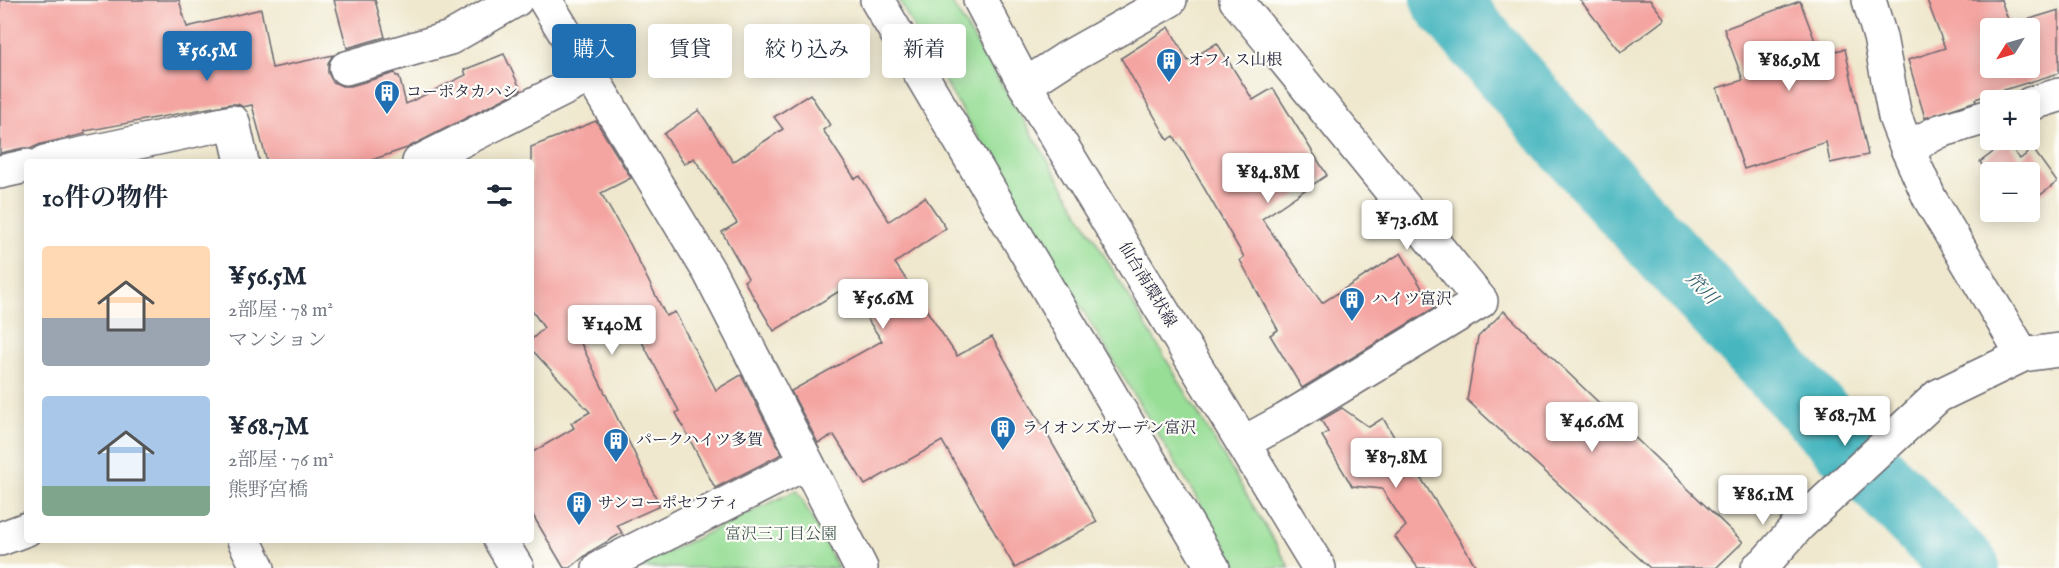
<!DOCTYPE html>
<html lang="ja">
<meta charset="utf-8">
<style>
:root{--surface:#fff;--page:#f2f2f3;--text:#1f2937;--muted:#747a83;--accent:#1f6fb2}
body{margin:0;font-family:"IM FELL English","Noto Serif JP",serif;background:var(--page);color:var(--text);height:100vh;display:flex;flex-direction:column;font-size:22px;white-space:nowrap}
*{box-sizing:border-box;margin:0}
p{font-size:20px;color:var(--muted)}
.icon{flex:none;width:33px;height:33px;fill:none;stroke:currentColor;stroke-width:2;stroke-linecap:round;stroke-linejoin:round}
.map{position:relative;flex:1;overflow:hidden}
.details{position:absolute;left:24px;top:159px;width:510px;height:384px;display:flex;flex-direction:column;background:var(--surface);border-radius:6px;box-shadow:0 3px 15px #0003}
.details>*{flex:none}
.banner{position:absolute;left:552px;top:24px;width:570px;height:54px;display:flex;gap:12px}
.needle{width:39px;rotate:233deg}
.controls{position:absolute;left:1980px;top:18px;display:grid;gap:12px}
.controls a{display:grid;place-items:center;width:60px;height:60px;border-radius:6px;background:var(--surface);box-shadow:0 3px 15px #0003;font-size:30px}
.price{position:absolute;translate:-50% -51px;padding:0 14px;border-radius:6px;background:#fff;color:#222;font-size:20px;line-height:39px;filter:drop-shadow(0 2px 3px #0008)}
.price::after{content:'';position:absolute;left:50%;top:36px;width:18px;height:14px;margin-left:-9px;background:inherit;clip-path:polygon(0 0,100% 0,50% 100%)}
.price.on{background:var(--accent);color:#fff}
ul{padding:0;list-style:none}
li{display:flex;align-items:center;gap:18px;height:150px;padding:0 18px}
li span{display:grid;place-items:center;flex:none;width:168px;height:120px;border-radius:6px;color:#555}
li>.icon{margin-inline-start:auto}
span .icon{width:72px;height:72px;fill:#fffc;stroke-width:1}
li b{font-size:26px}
h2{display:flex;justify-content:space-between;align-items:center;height:72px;padding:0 18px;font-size:26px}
.pill{padding:0 21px;border-radius:6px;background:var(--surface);box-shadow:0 3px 15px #0003;font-size:21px;line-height:54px}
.pill.on{background:var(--accent);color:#fff}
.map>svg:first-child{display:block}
.green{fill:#98de97;stroke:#5d8069;stroke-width:1.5}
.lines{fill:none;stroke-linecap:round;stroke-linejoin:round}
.river{stroke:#47b6bf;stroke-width:68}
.building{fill:#f4a4a1;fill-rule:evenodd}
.minor-casing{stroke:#6a676e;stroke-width:36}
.major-casing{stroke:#6a676e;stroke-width:36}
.minor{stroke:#fff;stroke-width:33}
.major{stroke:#fff;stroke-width:33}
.labels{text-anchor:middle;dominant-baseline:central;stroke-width:4.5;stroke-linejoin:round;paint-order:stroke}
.poi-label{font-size:16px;fill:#22223b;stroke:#fdfcf7;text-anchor:start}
.street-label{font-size:16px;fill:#22223b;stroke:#fdfcf7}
.park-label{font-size:16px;fill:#455a57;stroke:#fdfcf7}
.water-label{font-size:18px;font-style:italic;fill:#315d70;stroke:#fdfcf7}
</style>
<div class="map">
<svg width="2059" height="568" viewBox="0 0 2059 568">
<rect width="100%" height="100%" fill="#fdfcf7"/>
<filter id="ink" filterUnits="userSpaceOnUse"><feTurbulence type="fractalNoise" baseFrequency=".0167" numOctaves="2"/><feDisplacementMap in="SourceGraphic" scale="12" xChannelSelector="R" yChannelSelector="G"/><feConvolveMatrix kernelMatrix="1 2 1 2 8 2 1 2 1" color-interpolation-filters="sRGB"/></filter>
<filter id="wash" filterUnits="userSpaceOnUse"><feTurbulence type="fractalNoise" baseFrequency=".008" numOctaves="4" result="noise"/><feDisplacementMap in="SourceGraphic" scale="24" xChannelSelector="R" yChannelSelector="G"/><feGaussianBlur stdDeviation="1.35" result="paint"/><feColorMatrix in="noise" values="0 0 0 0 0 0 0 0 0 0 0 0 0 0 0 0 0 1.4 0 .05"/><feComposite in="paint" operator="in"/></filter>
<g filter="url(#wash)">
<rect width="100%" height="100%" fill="#efe8ce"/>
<g class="green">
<path d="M 899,0 L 950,0 L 1044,154 L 1290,568 L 1239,568 L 926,51 Z"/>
<path d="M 797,490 L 838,568 L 634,568 Z"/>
</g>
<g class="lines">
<path class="river" d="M 1445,0 C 1610,197 1786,385 1966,568"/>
</g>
<g id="blocks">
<g class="building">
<path d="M 0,0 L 179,0 L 187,27 L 261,9 L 272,68 L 333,55 L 328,63 L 328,73 L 333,82 L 342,86 L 351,86 L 395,73 L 396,76 L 399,76 L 406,104 L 466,75 L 464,70 L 504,54 L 521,90 L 407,148 L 366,162 L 267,162 L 252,105 L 243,107 L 238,104 L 230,104 L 85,131 L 85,134 L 41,144 L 32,148 L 23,148 L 0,153 Z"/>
<path d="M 334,0 L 375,0 L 385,37 L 347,48 Z"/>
<path d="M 1580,0 L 1650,0 L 1665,19 L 1621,52 Z"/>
<path d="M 1927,0 L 2001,0 L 2010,25 L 2059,10 L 2059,73 L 1975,99 L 1976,101 L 1925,118 L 1908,60 L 1945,48 ZM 1990,28 L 2030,28 L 2030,68 L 1990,68 Z"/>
<path d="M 1800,1 L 1820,54 L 1845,49 L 1868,155 L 1830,163 L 1826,142 L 1744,169 L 1717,88 L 1743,80 L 1724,29 Z"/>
<path d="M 1169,27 L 1188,61 L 1217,43 L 1253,100 L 1273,88 L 1327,175 L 1262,219 L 1322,303 L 1401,253 L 1434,308 L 1302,388 L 1270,335 L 1278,330 L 1240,260 L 1244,257 L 1174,136 L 1168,140 L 1121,58 Z"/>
<path d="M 810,94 L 830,125 L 823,130 L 855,179 L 860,176 L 889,221 L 925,197 L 946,228 L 895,263 L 957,356 L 992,337 L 1097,522 L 1015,568 L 942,441 L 865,485 L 834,435 L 818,443 L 791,391 L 882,341 L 846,287 L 774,331 L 744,281 L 748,278 L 722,232 L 737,223 L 694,158 L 684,164 L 664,134 L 699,110 L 733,162 L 783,129 L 774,117 Z"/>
<path d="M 596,121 L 631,178 L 601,193 L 630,244 L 666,316 L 675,312 L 716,390 L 741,375 L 782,454 L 715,488 L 676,413 L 679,411 L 634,327 L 632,329 L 621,308 L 575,331 L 660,506 L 617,525 L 622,533 L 591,551 L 570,568 L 564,568 L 531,512 L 531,453 L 574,428 L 571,423 L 590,412 L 531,349 L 531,340 L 544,328 L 531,309 L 531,147 Z"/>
<path d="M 2007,142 L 2020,159 L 2033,149 L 2057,182 L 2030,203 L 2030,172 L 1990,172 L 1990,177 L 1980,162 Z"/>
<path d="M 1504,311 L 1743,542 L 1716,568 L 1650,568 L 1467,400 L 1478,337 Z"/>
<path d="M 1342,408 L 1369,427 L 1383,418 L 1417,476 L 1419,475 L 1477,568 L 1418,568 L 1395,537 L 1406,526 L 1382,489 L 1352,486 L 1322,436 L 1328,432 L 1321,420 Z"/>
</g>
</g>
</g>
<g filter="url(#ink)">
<use href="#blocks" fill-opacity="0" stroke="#6a676e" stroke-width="1.5"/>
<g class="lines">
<defs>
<g id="minor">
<path d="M 545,0 L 710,273 L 861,568"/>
<path d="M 1236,0 L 1481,301 L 1285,420 L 1243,443"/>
<path d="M 1869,0 L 1880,37 L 1895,117 L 1907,148 L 1930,199 L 2023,355"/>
<path d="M 346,68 L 450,38 L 516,0"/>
<path d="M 1025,85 L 1065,59 L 1170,0"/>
<path d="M 2030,104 L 2059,95"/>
<path d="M 1907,148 L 1940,131 L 1990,116"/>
<path d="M 45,162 L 233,122 L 242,162"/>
<path d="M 419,162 L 590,76"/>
<path d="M 0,172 L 27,166"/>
<path d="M 0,539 L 27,529"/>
<path d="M 244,540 L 258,568"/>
<path d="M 500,540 L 517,568"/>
<path d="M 599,568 L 806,463"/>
<path d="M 1758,568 L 1764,564 L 1799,525 L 1938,396 L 2023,355 L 2059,350"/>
</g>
<g id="major">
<path d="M 877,0 L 1213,568"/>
<path d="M 980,0 L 1025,85 L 1319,568"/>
</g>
</defs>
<use href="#minor" class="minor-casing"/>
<use href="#major" class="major-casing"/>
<use href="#minor" class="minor"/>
<use href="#major" class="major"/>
</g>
</g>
<defs>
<symbol id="building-pin" viewBox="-11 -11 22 30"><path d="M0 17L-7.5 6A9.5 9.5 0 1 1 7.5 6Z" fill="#1f6fb2" stroke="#fdfcf7"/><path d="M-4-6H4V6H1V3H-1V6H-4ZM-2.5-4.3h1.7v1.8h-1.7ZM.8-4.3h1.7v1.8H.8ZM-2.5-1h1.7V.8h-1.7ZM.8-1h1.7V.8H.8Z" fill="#fff"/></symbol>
</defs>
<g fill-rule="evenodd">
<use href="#building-pin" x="1154" y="46" width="30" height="40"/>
<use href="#building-pin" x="372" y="78" width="30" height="40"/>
<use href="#building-pin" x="1337" y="285" width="30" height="40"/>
<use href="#building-pin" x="988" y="414" width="30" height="40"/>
<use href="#building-pin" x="601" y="426" width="30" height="40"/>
<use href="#building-pin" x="564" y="489" width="30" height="40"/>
</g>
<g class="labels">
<g class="poi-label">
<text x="1188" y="61">オフィス山根</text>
<text x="406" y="93">コーポタカハシ</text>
<text x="1372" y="300">ハイツ富沢</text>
<text x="1022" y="429">ライオンズガーデン富沢</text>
<text x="636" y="441">パークハイツ多賀</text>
<text x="598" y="504">サンコーポセフティ</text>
</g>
<g class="street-label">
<text transform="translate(1147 285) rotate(59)">仙台南環状線</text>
</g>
<g class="park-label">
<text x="781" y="535">富沢三丁目公園</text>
</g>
<g class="water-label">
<text transform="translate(1701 289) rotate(46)">笊川</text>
</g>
</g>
</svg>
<div class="controls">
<a><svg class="needle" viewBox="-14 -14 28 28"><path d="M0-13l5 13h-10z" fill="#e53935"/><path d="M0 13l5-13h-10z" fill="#747a83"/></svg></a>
<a>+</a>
<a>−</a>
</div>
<b class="price on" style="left:207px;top:82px">¥56.5M</b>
<b class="price" style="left:1789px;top:92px">¥86.9M</b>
<b class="price" style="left:1268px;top:204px">¥84.8M</b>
<b class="price" style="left:1407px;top:251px">¥73.6M</b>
<b class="price" style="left:883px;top:330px">¥56.6M</b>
<b class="price" style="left:612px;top:356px">¥140M</b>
<b class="price" style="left:1845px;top:447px">¥68.7M</b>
<b class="price" style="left:1592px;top:453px">¥46.6M</b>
<b class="price" style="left:1396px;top:489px">¥87.8M</b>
<b class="price" style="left:1763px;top:526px">¥86.1M</b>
<div class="banner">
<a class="pill on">購入</a>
<a class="pill">賃貸</a>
<a class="pill">絞り込み</a>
<a class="pill">新着</a>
</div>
<section class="details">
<h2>10件の物件<svg class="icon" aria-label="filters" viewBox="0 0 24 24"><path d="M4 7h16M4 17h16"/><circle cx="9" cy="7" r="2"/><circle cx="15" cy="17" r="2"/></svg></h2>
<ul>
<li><span style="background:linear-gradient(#ffd9b3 60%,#9aa5b1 0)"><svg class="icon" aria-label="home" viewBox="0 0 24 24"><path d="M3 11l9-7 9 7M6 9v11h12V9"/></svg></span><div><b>¥56.5M</b><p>2部屋 · 78 m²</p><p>マンション</p></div></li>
<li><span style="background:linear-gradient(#a9c7e8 75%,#7fa58c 0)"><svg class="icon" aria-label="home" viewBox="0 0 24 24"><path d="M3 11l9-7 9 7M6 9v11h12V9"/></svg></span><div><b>¥68.7M</b><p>2部屋 · 76 m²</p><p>熊野宮橋</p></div></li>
</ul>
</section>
</div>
